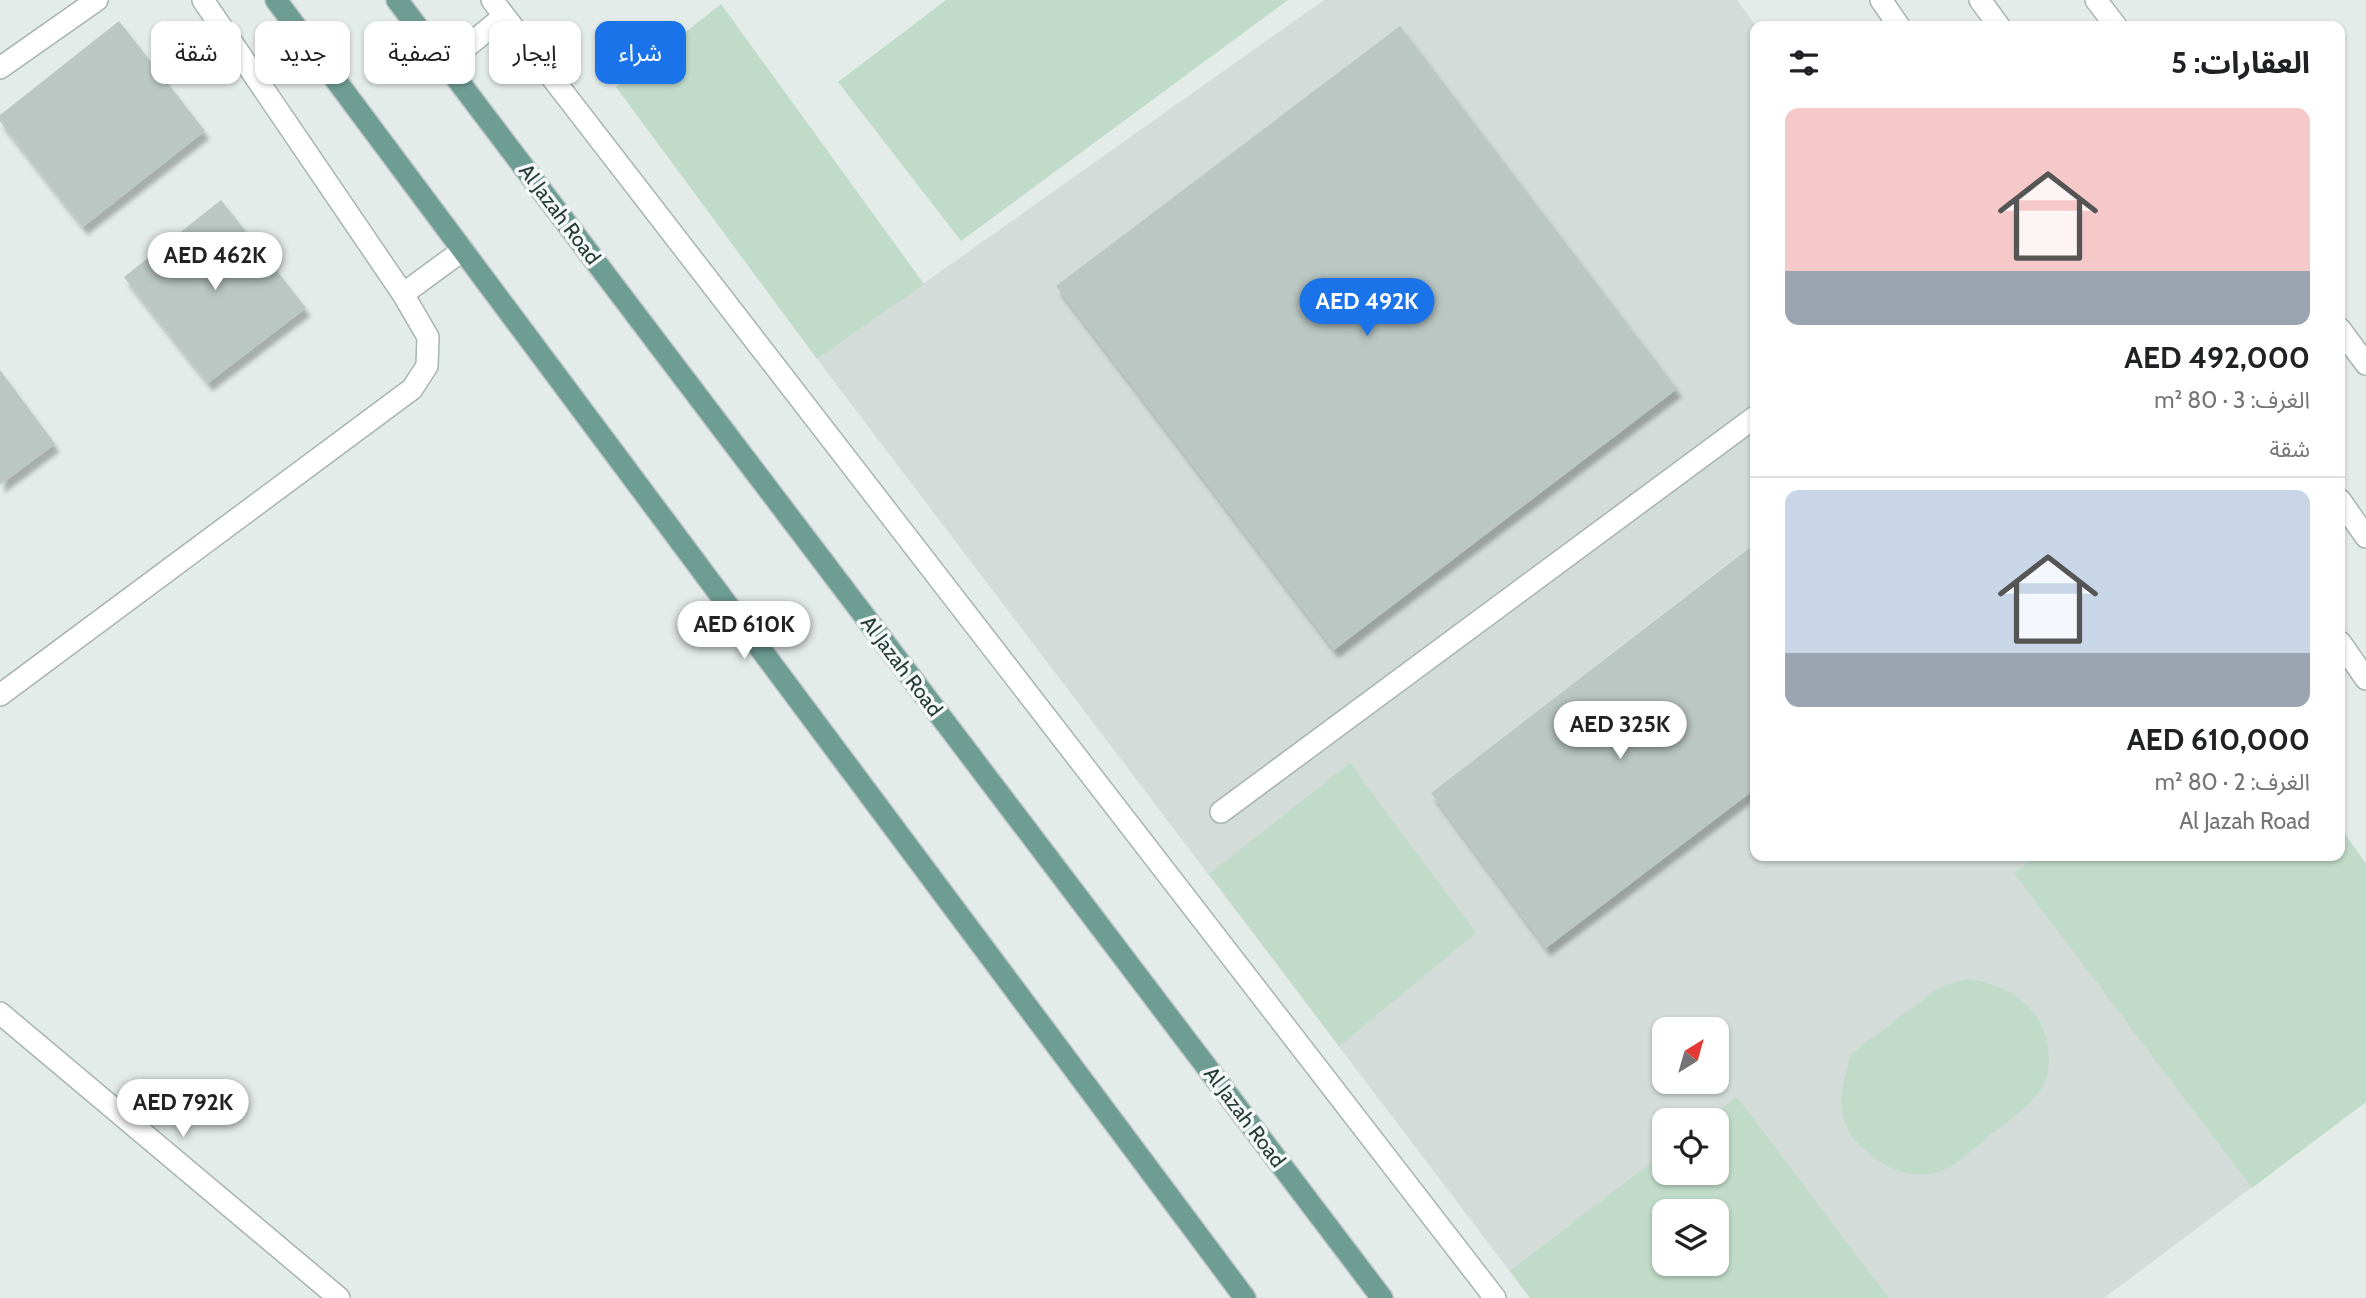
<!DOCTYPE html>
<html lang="ar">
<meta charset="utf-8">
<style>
:root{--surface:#fff;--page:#f6f6f6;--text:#202124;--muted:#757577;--line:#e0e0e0;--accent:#1a73e8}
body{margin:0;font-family:Cabin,"Noto Sans Arabic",sans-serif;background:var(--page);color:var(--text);direction:rtl;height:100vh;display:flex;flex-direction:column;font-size:26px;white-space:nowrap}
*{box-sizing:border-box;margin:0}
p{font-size:23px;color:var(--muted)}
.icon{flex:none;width:38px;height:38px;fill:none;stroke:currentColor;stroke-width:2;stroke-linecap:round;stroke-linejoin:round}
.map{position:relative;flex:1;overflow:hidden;direction:ltr}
.sheet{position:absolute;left:1750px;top:21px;width:595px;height:840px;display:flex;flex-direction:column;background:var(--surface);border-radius:14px;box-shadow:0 2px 5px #0004;direction:rtl}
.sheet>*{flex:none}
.top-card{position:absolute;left:21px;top:21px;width:665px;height:63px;direction:rtl;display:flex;gap:14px}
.needle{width:46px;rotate:37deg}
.fabs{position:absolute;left:1652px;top:1017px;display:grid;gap:14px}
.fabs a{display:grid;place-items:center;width:77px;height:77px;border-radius:14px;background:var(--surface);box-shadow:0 2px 5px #0004;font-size:35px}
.price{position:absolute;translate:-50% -60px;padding:0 16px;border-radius:24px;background:#fff;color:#222;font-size:23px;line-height:46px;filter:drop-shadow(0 2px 4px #0008)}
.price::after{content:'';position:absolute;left:50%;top:42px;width:21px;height:16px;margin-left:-10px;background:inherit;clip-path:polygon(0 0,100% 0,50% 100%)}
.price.current{background:var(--accent);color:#fff}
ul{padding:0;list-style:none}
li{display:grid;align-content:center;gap:14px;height:371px;padding:0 35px}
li+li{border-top:2px solid var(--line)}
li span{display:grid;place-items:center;height:217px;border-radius:14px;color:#555}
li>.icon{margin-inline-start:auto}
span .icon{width:126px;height:126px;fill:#fffc;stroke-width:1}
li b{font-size:30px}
h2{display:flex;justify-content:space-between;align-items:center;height:84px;padding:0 35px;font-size:30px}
.tag{padding:0 24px;border-radius:14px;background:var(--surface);box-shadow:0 2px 5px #0004;font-size:24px;line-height:63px}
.tag.current{background:var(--accent);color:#fff}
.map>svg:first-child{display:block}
.built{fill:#d3dcd8;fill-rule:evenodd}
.green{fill:#c0dbc9;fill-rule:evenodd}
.building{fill:#bac7c2;filter:url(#shadow)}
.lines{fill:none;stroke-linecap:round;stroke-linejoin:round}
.minor-casing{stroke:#a7b4b0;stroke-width:24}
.major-casing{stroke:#c2c8c7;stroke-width:24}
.minor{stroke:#fff;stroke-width:21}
.major{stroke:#6e9d94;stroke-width:21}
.labels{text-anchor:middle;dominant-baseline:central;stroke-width:7;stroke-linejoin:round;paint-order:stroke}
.street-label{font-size:21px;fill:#263c37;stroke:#f5f9f7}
</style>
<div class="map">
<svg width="2366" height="1298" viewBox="0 0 2366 1298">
<defs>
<filter id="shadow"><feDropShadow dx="4.5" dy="8" stdDeviation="2" flood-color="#0004"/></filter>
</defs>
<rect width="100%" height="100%" fill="#e4ece9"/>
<path class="built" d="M 1324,0 L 1737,0 L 1756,26 L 1755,557 L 1748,548 L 1431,793 L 1546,948 L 1755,789 L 1755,856 L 2340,856 L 2340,827 L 2366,864 L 2366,1102 L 2104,1298 L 1530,1298 L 817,359 ZM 1664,1029 L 1717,1029 L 1717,1082 L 1664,1082 ZM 1664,1120 L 1717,1120 L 1717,1172 L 1664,1172 ZM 1664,1211 L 1717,1211 L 1717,1264 L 1664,1264 Z"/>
<g class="green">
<path d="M 946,0 L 1288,0 L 961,241 L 838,82 Z"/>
<path d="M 721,4 L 924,284 L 817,359 L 616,87 Z"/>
<path d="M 1350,763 L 1476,933 L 1339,1046 L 1209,874 Z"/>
<path d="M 2340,827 L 2366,864 L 2366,1102 L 2252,1188 L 2014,873 L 2037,856 L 2340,856 Z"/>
<path d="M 1966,979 C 2012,984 2048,1010 2049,1059 C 2049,1068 2046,1082 2041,1089 C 2028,1108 2007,1122 1990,1135 C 1974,1148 1957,1166 1938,1172 C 1910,1181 1880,1165 1861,1147 C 1833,1120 1840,1086 1852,1053 L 1939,988 Z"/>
<path d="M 1737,1097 L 1889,1298 L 1530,1298 L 1510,1271 L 1664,1153 L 1664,1172 L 1717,1172 L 1717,1120 L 1707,1120 ZM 1717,1211 L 1717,1264 L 1664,1264 L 1664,1211 Z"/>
</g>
<g class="building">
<path d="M 119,21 L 205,131 L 83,227 L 0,121 L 0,115 Z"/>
<path d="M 1400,26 L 1677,389 L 1334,650 L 1056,286 Z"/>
<path d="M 221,200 L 306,308 L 208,383 L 124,277 Z"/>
<path d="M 0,370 L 55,444 L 0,485 Z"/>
<path d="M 1749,548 L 1755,557 L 1755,789 L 1546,948 L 1431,793 Z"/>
</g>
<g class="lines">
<defs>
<g id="minor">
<path d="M 492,0 L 1495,1298"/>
<path d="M 1881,0 L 1899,26"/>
<path d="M 1980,0 L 1999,26"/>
<path d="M 2096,0 L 2116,26"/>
<path d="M 446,64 L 504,16"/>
<path d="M 0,68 L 97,0"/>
<path d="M 403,294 L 463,250"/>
<path d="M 2340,329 L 2366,364"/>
<path d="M 2340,500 L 2366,537"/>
<path d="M 2340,642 L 2366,679"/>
<path d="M 0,695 L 412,389 L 427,366 L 428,337 L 403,294 L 203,0"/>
<path d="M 1221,812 L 1755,417"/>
<path d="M 0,1013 L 339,1298"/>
</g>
<g id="major">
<path d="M 276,0 L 1245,1298"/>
<path d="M 397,0 L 1382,1298"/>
</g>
</defs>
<use href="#minor" class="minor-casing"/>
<use href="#major" class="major-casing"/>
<use href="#minor" class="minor"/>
<use href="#major" class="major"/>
</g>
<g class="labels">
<g class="street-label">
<text transform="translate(560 214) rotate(53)">Al Jazah Road</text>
<text transform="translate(902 666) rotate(53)">Al Jazah Road</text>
<text transform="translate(1245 1117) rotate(53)">Al Jazah Road</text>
</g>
</g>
</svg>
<div class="fabs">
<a><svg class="needle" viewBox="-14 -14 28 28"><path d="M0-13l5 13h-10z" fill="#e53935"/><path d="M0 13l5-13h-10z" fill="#757577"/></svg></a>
<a><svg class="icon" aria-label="locate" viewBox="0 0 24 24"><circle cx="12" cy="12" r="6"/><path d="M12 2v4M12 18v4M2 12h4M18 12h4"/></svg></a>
<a><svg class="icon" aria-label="layers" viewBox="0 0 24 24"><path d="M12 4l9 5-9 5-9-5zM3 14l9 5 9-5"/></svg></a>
</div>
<b class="price" style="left:215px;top:292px">AED 462K</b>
<b class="price current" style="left:1367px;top:338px">AED 492K</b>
<b class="price" style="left:744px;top:661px">AED 610K</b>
<b class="price" style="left:1620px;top:761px">AED 325K</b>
<b class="price" style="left:183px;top:1139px">AED 792K</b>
<div class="top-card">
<a class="tag current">شراء</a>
<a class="tag">إيجار</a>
<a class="tag">تصفية</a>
<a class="tag">جديد</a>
<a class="tag">شقة</a>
</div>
<section class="sheet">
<h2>العقارات: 5<svg class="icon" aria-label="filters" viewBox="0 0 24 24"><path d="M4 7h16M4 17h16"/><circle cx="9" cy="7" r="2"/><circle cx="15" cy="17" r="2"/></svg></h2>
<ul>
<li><span style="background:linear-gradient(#f6c9c9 75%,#9aa5b1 0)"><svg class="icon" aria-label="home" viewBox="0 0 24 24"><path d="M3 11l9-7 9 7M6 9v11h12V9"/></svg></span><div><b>AED 492,000</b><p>الغرف: 3 · 80 m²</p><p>شقة</p></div></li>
<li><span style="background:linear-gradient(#c9d6e8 75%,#9aa5b1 0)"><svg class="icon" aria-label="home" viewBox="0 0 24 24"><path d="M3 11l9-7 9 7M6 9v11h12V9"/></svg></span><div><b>AED 610,000</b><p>الغرف: 2 · 80 m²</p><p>Al Jazah Road</p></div></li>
</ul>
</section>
</div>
